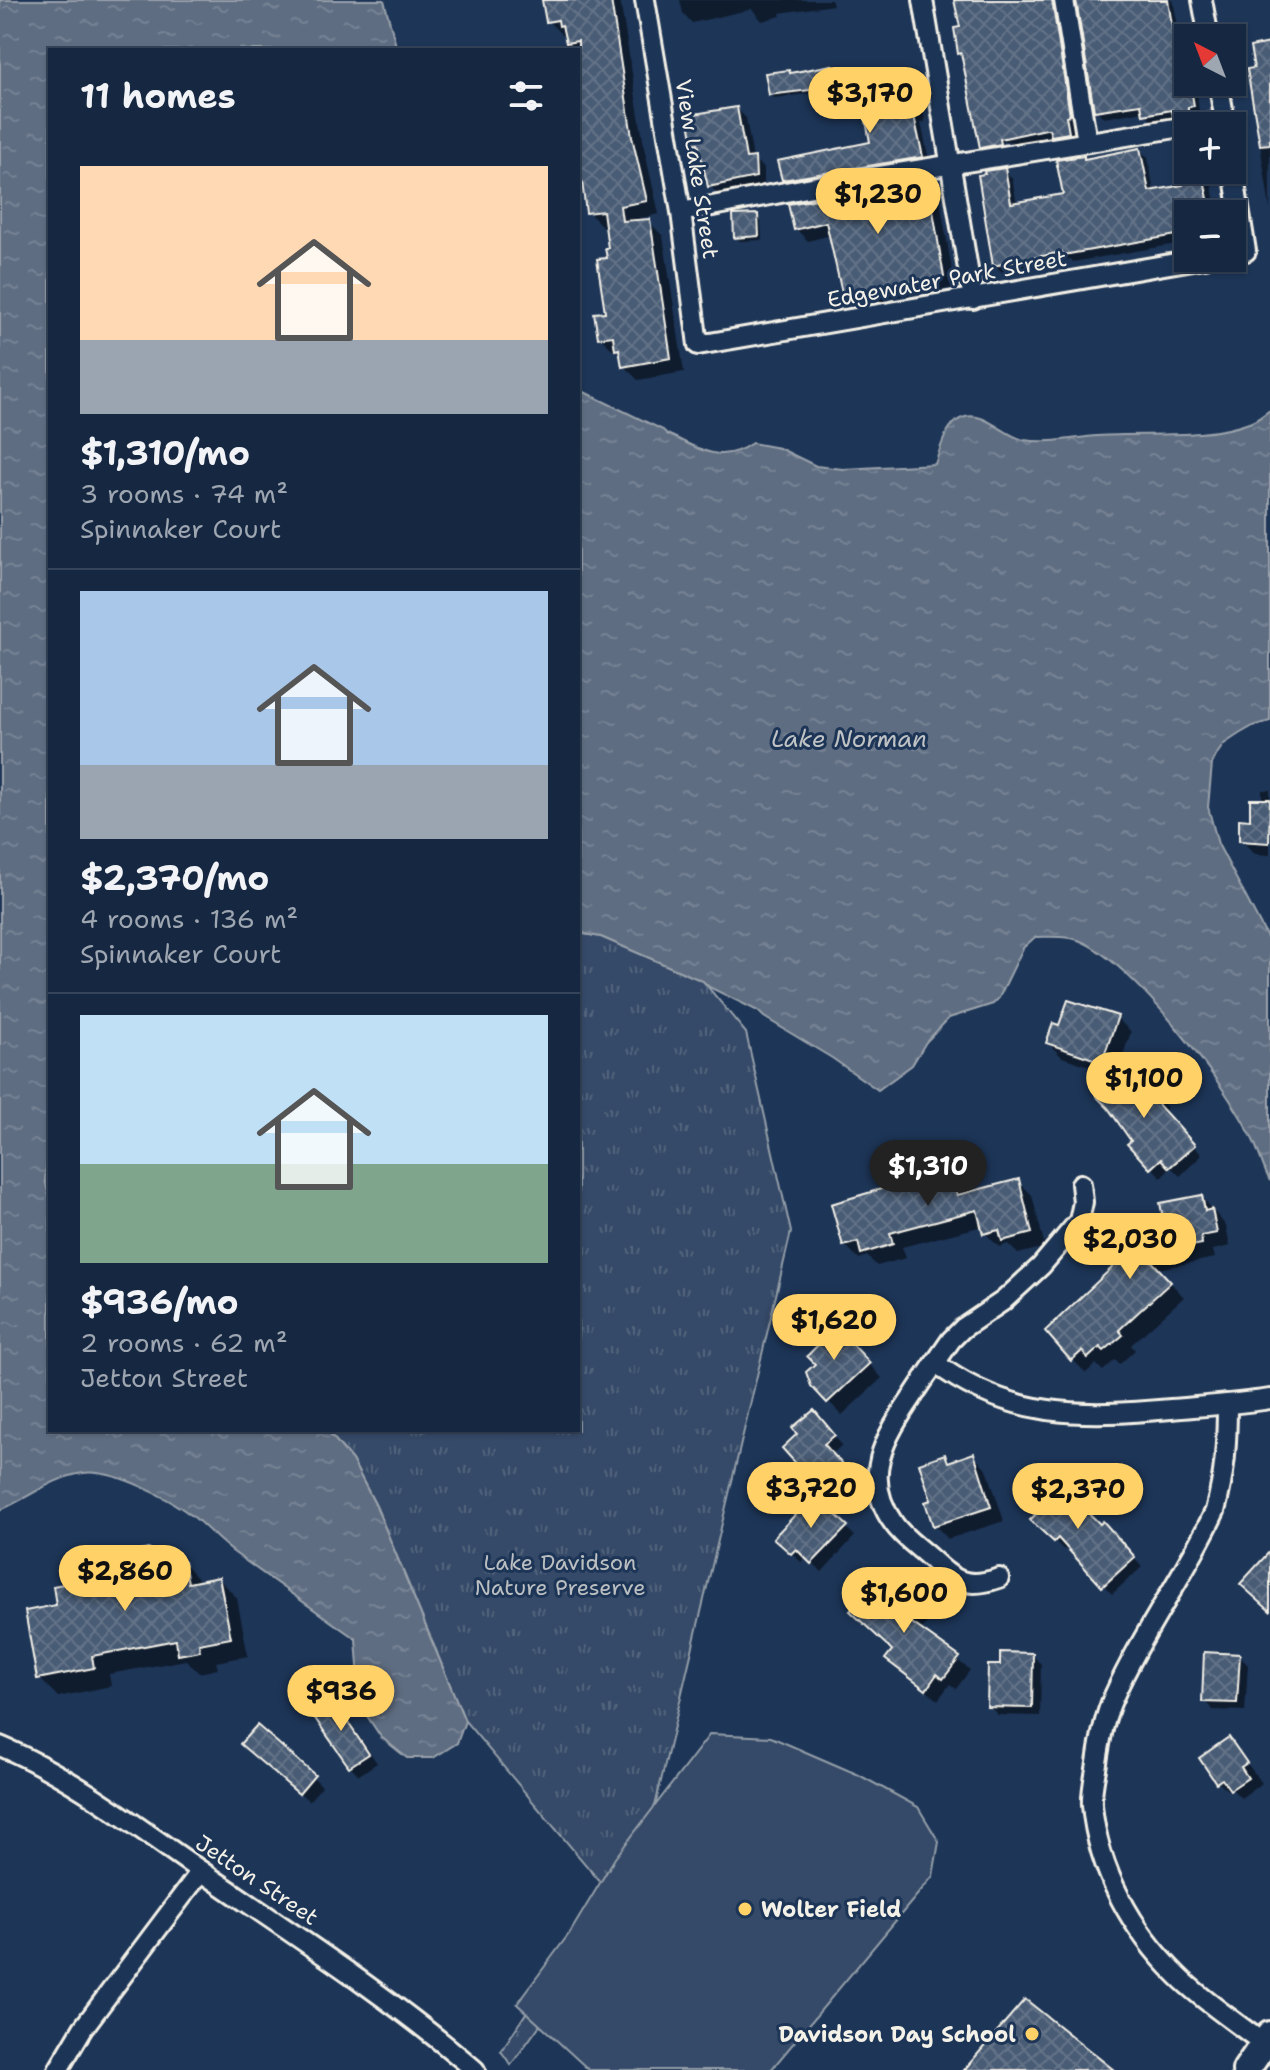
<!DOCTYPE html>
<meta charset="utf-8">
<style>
:root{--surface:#162841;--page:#1f3048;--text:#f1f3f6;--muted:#9ea6b1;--line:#35445a;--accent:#ffd166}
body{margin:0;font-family:"Shantell Sans",sans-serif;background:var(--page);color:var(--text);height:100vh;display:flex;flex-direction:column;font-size:30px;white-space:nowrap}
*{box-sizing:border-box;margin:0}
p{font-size:26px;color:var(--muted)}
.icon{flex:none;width:44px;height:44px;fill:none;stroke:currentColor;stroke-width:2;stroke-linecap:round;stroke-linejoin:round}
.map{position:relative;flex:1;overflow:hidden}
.drawer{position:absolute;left:48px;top:48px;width:532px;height:1384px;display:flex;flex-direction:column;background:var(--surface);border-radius:0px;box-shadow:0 2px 6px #0004,0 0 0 2px var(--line)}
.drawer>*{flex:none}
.needle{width:52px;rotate:318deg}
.tools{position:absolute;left:1174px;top:24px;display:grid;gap:16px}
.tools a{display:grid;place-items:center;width:72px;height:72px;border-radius:0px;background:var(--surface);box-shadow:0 2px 6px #0004,0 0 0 2px var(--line);font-size:40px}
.price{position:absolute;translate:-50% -68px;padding:0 18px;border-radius:28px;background:var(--accent);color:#111;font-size:26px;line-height:52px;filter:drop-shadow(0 2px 4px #0008)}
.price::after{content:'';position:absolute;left:50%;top:48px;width:24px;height:18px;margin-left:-12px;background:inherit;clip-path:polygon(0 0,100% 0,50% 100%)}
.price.on{background:#222;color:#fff}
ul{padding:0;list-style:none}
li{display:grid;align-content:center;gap:16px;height:424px;padding:0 32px}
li+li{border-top:2px solid var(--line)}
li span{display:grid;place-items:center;height:248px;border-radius:0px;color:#555}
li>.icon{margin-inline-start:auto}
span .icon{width:144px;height:144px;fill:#fffc;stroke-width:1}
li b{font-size:34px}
h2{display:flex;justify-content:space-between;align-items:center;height:96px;padding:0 32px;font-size:34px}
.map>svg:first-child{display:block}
.park{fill:url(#park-tufts);stroke:#949ea8;stroke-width:2}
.pitch{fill:#354a67;stroke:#949ea8;stroke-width:2}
.water{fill:url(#water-ripples);stroke:#9aa2ab;stroke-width:2}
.shadow{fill:#0007;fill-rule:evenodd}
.building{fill:url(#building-cross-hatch);stroke:#f4f1e8;stroke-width:2}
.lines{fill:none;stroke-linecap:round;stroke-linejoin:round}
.minor-casing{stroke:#f4f1e8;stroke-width:24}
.secondary-casing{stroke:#f4f1e8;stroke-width:32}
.minor{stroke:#1d3557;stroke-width:18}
.secondary{stroke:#1d3557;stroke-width:26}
.poi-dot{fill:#ffd166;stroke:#1d3557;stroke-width:3}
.labels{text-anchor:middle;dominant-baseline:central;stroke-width:6;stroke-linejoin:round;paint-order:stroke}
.street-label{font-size:22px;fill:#f4f1e8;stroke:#1d3557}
.park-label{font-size:22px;fill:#bbbfc1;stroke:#1d3557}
.poi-label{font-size:22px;font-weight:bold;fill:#f4f1e8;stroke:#1d3557;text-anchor:start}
.water-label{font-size:24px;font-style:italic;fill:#c0c3c4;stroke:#1d3557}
</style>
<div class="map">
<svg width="1270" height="2070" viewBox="0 0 1270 2070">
<defs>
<pattern id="park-tufts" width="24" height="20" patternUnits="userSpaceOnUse" patternTransform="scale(2)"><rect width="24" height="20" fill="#354a67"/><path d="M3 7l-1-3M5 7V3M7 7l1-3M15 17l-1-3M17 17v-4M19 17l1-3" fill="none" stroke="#53657d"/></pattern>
<pattern id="water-ripples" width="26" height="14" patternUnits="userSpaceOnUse" patternTransform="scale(2)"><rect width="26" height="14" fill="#5e6d82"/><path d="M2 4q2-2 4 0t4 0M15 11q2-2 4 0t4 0" fill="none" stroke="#768294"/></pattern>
<pattern id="building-cross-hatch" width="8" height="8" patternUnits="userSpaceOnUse" patternTransform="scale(2)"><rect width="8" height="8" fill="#485b74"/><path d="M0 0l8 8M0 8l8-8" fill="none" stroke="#637388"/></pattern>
</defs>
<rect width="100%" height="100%" fill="#1d3557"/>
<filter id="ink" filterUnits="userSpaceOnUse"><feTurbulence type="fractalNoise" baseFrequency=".0125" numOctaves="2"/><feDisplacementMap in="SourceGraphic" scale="16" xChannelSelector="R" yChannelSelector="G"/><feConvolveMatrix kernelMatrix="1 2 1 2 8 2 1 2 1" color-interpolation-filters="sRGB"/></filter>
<g filter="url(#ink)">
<path class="park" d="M 578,933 L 601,937 L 703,981 L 746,1033 L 791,1232 L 634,1895 L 511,2065 L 501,2051 L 607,1890 L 465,1721 L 376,1506 L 352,1460 L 327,1430 L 578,1430 Z"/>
<path class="pitch" d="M 710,1734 L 771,1737 L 859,1775 L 918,1807 L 939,1842 L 933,1876 L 771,2070 L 589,2070 L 517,2004 L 571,1931 L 615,1858 Z"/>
<g class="water">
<path d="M 0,0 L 384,0 L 396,46 L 396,50 L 50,50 L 50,1123 L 45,1180 L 50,1200 L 50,1430 L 327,1430 L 352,1460 L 376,1506 L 465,1721 L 457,1743 L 433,1758 L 407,1758 L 381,1737 L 361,1707 L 356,1639 C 316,1611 276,1583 236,1554 C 221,1543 209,1530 195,1518 C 171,1499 115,1469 83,1473 C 53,1477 27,1499 0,1510 Z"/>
<path d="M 578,389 L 663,430 L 667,434 C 700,448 719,466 752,443 L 779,448 L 816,466 L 843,469 L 935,464 C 941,448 945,425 962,418 C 983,409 1004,436 1024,440 C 1048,444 1073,438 1097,436 C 1144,432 1205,440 1249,423 C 1257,421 1264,414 1270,410 L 1270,721 L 1253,726 L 1239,734 L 1224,744 L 1217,754 L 1212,764 L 1208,807 L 1218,844 L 1270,943 L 1270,1181 C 1263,1168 1260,1155 1254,1142 C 1229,1088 1132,960 1078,940 C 1065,935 1048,937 1035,937 L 1023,948 L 999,998 L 993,1004 L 949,1018 L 926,1042 L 912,1065 L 878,1090 L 832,1058 L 764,1017 L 758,1011 L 709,987 L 703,981 L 601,937 L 578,933 Z"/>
</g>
<g class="shadow">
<path d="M 544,0 L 620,0 L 645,152 L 659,214 L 633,220 L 634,222 L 649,222 L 663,236 L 684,372 L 638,380 L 624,366 L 622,353 L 619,350 L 614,351 L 600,337 L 607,313 L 610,249 L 607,226 L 602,226 L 588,212 L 578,151 L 578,50 L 569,50 L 566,35 L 562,35 L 548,21 Z"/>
<path d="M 680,0 L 834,0 L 831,0 L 833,5 L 780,13 L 781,16 L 762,21 L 752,9 L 692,23 L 683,13 Z"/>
<path d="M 956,0 L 1064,0 L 1077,122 L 1073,123 L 1076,140 L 1061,143 L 1054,136 L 1007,146 L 1008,151 L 989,154 L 981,147 L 964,56 L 960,53 L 962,29 ZM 1010,141 L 1011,145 L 985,149 L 985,145 Z"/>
<path d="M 1078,0 L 1173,0 L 1180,37 L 1188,49 L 1188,82 L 1196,82 L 1200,121 L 1182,123 L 1177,117 L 1152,121 L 1144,111 L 1104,118 L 1096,110 Z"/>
<path d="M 1270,45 L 1270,209 L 1249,71 L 1256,70 Z"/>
<path d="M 831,67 L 835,71 L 839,90 L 774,98 L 771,94 L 791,75 Z"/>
<path d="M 912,82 L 920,90 L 925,122 L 921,123 L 930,164 L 792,187 L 784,179 L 872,144 Z"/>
<path d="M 737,109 L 746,118 L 753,159 L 764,168 L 764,185 L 719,195 L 710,186 L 702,149 L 695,143 Z"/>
<path d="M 1188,140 L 1188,170 L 1209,170 L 1217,214 L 1188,214 L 1188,242 L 1073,262 L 1071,259 L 1003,273 L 994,265 L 1004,170 L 1012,178 L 1017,204 L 1066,196 L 1083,158 L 1086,161 L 1140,150 L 1148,158 L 1154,192 L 1186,186 L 1179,142 Z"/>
<path d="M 927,182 L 939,194 L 955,288 L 888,298 L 890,306 L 868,311 L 860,303 L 855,304 L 843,292 L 831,235 L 808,241 L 796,229 Z"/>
<path d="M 757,216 L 761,220 L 762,240 L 740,241 L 736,237 Z"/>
<path d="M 1262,790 L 1270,790 L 1270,855 L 1255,854 L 1241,840 L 1262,801 Z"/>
<path d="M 1117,1018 L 1131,1032 L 1116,1075 L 1062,1057 L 1048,1043 L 1061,1027 Z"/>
<path d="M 1128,1068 L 1167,1108 L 1163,1112 L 1202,1155 L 1180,1176 L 1171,1167 L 1161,1177 L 1130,1144 L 1133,1141 Z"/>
<path d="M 926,1167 L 932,1173 L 949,1168 L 963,1182 L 966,1194 L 1018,1181 L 1032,1195 L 1045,1247 L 1018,1254 L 1008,1244 L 999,1247 L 985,1233 L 983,1226 L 902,1247 L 906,1258 L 877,1266 L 867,1256 L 859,1259 L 845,1245 L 900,1185 Z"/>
<path d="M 1202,1197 L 1226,1226 L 1230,1246 L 1213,1250 L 1215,1258 L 1158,1269 L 1184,1297 L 1131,1345 L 1135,1350 L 1120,1364 L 1115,1360 L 1103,1371 L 1096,1364 L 1086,1373 L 1072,1359 L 1165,1219 Z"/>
<path d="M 843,1336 L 882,1378 L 842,1415 L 828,1401 Z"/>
<path d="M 822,1422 L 842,1445 L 832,1454 L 849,1474 L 826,1494 L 785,1448 Z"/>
<path d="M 973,1455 L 987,1469 L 1004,1521 L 948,1539 L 935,1525 L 945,1457 L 951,1463 Z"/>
<path d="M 1055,1474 L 1076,1494 L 1071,1499 L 1100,1526 L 1111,1533 L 1142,1567 L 1112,1594 L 1067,1546 L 1064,1550 L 1033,1520 L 1040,1512 Z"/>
<path d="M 815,1498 L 855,1536 L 822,1572 L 806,1557 L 801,1562 L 776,1538 Z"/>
<path d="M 150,1551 L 167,1568 L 184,1564 L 201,1582 L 219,1579 L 237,1598 L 248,1656 L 216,1662 L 218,1669 L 199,1673 L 186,1660 L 109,1674 L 111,1686 L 58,1697 L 39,1678 L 59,1606 L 87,1582 Z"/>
<path d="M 898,1585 L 932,1617 L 920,1631 L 970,1670 L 956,1689 L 950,1684 L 938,1700 L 888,1658 L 894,1650 L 888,1597 Z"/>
<path d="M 1032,1655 L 1041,1664 L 1040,1716 L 998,1715 L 989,1706 L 1002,1667 Z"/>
<path d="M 1239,1656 L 1248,1665 L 1245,1711 L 1213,1710 L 1204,1701 Z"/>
<path d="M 333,1702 L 342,1711 L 377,1763 L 359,1775 L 350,1766 Z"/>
<path d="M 1229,1740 L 1262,1783 L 1241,1798 L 1231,1788 L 1227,1790 L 1218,1781 Z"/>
<path d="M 252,1752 L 313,1777 L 322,1786 L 309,1801 Z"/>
</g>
<g class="building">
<path d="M 542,0 L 611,0 L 632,137 L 647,201 L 620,206 L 622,221 L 650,219 L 671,358 L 622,367 L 619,349 L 615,350 L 613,336 L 598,338 L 594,313 L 605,312 L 597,259 L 607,258 L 605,248 L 608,248 L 603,211 L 586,213 L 582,181 L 580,181 L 578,172 L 578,41 L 566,43 L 562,25 L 559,26 L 558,20 L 546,22 Z"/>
<path d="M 954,0 L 1052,0 L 1070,115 L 1066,116 L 1069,133 L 1051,136 L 1049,129 L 1046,129 L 1000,139 L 1001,144 L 980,148 L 961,53 L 958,54 L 954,28 L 960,27 Z"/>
<path d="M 1076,0 L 1168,0 L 1173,32 L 1176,31 L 1178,43 L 1184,42 L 1188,82 L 1190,82 L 1194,106 L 1188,107 L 1188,114 L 1173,116 L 1172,110 L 1143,115 L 1141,104 L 1094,111 Z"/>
<path d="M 1270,43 L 1270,144 L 1260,145 L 1247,69 L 1254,68 L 1250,47 Z"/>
<path d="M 832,65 L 836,87 L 769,95 L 765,73 L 789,70 L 790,73 Z"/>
<path d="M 913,80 L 919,115 L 914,116 L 923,157 L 782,180 L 777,161 L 870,142 L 860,89 Z"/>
<path d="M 737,107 L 746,158 L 755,157 L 756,177 L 708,187 L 698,143 L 693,144 L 688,115 Z"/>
<path d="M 1140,148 L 1149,191 L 1183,185 L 1182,178 L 1203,174 L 1211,214 L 1188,214 L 1188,233 L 1063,255 L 1062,252 L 993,266 L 978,175 L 985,174 L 984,171 L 1005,168 L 1011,203 L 1063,194 L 1056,160 L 1084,156 L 1084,159 Z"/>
<path d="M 928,180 L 944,277 L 877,287 L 879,294 L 854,300 L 852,291 L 842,293 L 826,222 L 794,230 L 788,204 Z"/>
<path d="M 758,214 L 759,236 L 734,238 L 733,215 Z"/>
<path d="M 1250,799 L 1270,799 L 1269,843 L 1239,841 L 1239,819 L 1250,820 Z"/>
<path d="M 1068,1000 L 1118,1016 L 1102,1062 L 1046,1043 L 1053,1023 L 1059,1025 Z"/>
<path d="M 1128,1065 L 1160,1098 L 1156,1102 L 1195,1145 L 1169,1168 L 1161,1159 L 1150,1169 L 1127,1144 L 1131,1141 L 1108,1108 L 1096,1096 Z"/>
<path d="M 927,1164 L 929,1172 L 950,1166 L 957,1195 L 1019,1179 L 1032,1233 L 1002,1241 L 999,1230 L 983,1234 L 977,1210 L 890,1233 L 893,1244 L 861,1254 L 858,1242 L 843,1246 L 831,1204 L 898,1184 L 895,1173 Z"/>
<path d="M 1202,1195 L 1205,1211 L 1212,1209 L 1217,1233 L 1201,1236 L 1202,1244 L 1146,1255 L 1171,1282 L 1119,1330 L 1123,1335 L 1104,1351 L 1100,1347 L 1088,1358 L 1082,1351 L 1071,1361 L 1045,1331 L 1152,1230 L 1150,1220 L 1163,1218 L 1160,1203 Z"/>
<path d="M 829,1319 L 870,1363 L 827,1403 L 811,1386 L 806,1372 L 815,1364 L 807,1356 L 820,1343 L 812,1335 Z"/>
<path d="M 814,1410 L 835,1435 L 824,1444 L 842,1464 L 816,1486 L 782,1448 L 797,1434 L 792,1428 Z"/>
<path d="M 974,1453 L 991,1507 L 933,1526 L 925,1502 L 931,1500 L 919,1463 L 945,1454 L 948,1462 Z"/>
<path d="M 1055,1471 L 1068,1484 L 1064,1489 L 1100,1524 L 1103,1521 L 1135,1557 L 1102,1587 L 1058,1538 L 1054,1542 L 1030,1520 L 1038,1512 L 1026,1501 Z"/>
<path d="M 814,1495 L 848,1526 L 811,1564 L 796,1549 L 791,1554 L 773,1538 Z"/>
<path d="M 150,1549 L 154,1568 L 184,1562 L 188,1583 L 219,1577 L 231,1638 L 199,1644 L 200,1651 L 178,1655 L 176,1640 L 92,1656 L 94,1668 L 37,1679 L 25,1611 L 56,1605 L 53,1586 L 84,1580 L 81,1562 Z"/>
<path d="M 1270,1551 L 1270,1611 L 1240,1584 Z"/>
<path d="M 876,1583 L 888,1594 L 898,1583 L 922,1605 L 908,1620 L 960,1657 L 943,1679 L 937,1674 L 926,1690 L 885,1659 L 892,1650 L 850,1611 Z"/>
<path d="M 1000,1652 L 1033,1653 L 1032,1708 L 987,1707 L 988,1665 L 1000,1665 Z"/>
<path d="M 1204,1652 L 1240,1654 L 1237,1703 L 1202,1702 Z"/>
<path d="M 333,1700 L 369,1754 L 349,1767 L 312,1714 Z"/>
<path d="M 257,1725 L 315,1775 L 299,1794 L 240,1744 Z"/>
<path d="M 1229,1737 L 1247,1763 L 1241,1767 L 1248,1778 L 1230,1790 L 1222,1779 L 1216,1783 L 1199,1758 Z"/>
<path d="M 1025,1999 L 1114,2070 L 964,2070 Z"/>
</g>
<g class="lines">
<defs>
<g id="minor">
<path d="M 645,0 L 681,212 L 698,345 L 1205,258"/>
<path d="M 923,0 L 973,299"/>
<path d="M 1064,0 L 1087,142"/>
<path d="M 1202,0 L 1209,38"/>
<path d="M 1218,82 L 1226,126"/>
<path d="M 1191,126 L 1225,121"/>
<path d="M 1232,165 L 1246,251 L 1232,253"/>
<path d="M 681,212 L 812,187 L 1188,126"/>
<path d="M 935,1363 C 1009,1419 1084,1417 1171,1409 C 1204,1406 1237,1404 1270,1399"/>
<path d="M 1227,1404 C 1227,1442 1225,1475 1215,1511 C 1185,1575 1142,1633 1113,1698 C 1104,1718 1100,1741 1097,1763 C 1095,1776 1091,1792 1092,1805 C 1098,1870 1132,1931 1178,1976 C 1203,2001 1236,2022 1264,2044"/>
<path d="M 999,1578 C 965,1590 954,1580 930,1558 C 918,1547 903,1537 894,1524 C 860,1477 885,1437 913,1396 C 925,1377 938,1359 951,1340 L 963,1328 L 1003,1301 L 1041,1266 L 1079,1221 L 1083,1202 L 1081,1184"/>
<path d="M 0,1746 C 72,1776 137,1827 201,1871 C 294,1935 389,1996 475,2070"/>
<path d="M 58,2070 L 83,2028 L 201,1871"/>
</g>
<path id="secondary" d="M 1246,2070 L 1270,2035"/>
</defs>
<use href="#minor" class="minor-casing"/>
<use href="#secondary" class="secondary-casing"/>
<use href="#minor" class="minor"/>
<use href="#secondary" class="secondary"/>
</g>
</g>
<g class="poi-dot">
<circle cx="745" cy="1909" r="8"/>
<circle cx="1032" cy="2034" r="8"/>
</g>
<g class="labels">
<g class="street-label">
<text transform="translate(697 169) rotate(81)">View Lake Street</text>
<text transform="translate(947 279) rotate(-10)">Edgewater Park Street</text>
<text transform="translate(257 1880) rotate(34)">Jetton Street</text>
</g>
<g class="park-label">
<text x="560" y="1562">Lake Davidson<tspan x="560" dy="25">Nature Preserve</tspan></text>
</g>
<g class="poi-label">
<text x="761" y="1909">Wolter Field</text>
<text x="1016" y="2034" text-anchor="end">Davidson Day School</text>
</g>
<g class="water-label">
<text x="849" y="739">Lake Norman</text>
</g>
</g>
</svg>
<div class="tools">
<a><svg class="needle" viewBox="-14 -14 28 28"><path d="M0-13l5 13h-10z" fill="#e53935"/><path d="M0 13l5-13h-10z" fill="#9ea6b1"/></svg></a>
<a>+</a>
<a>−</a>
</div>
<b class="price" style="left:870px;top:135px">$3,170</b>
<b class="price" style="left:878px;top:236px">$1,230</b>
<b class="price" style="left:1144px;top:1120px">$1,100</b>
<b class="price on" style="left:928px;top:1208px">$1,310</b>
<b class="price" style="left:1130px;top:1281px">$2,030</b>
<b class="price" style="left:834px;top:1362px">$1,620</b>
<b class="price" style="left:811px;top:1530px">$3,720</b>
<b class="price" style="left:1078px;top:1531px">$2,370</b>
<b class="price" style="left:125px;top:1613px">$2,860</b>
<b class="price" style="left:904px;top:1635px">$1,600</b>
<b class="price" style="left:341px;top:1733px">$936</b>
<section class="drawer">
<h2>11 homes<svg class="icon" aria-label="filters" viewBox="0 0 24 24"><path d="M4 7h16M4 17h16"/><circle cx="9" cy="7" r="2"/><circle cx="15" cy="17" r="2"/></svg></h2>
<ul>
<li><span style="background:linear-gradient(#ffd9b3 70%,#9aa5b1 0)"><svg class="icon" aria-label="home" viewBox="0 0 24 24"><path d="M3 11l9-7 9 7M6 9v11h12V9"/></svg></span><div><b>$1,310/mo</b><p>3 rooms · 74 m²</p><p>Spinnaker Court</p></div></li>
<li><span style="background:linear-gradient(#a9c7e8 70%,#9aa5b1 0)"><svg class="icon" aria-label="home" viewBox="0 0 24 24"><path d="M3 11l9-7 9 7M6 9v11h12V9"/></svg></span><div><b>$2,370/mo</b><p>4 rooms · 136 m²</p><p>Spinnaker Court</p></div></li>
<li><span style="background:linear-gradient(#bfe0f5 60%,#7fa58c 0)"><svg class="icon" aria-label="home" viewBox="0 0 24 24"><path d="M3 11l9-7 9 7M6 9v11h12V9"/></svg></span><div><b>$936/mo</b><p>2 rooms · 62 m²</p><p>Jetton Street</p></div></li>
</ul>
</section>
</div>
